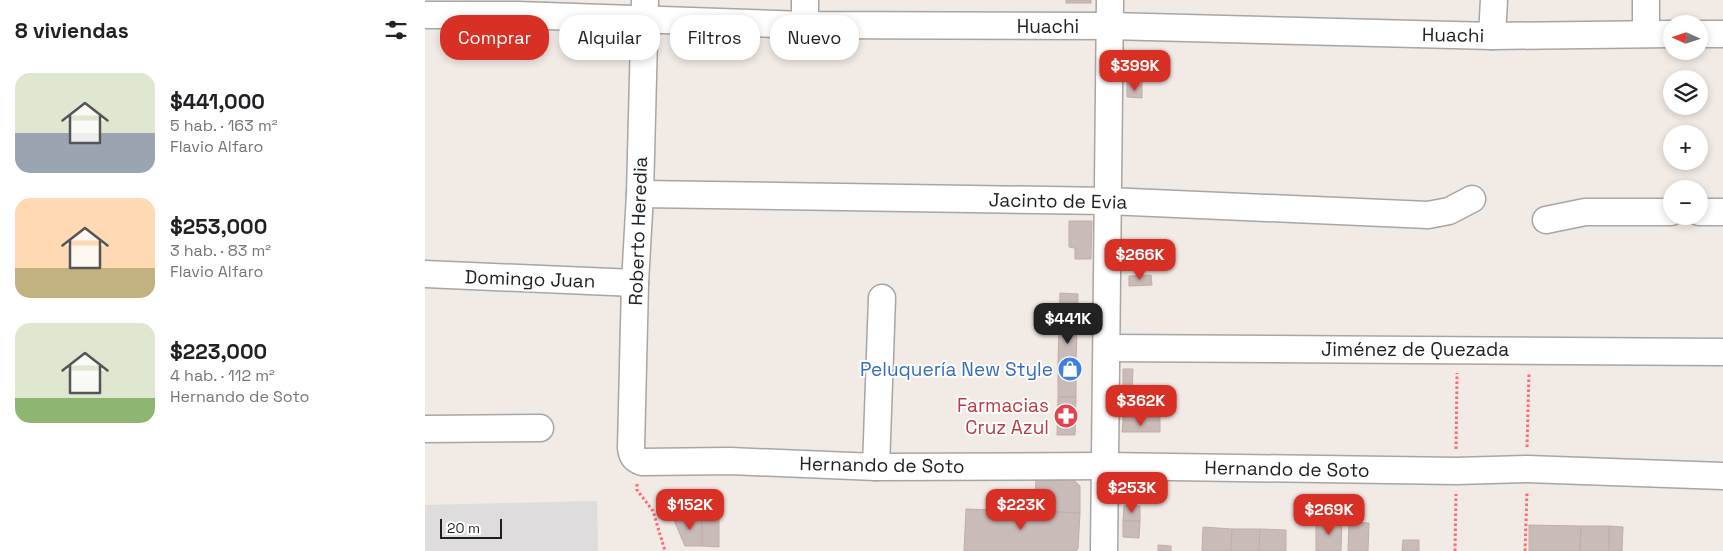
<!DOCTYPE html>
<html lang="es">
<meta charset="utf-8">
<style>
:root{--surface:#fff;--page:#f6f6f6;--text:#202124;--muted:#757577;--accent:#d93025}
body{margin:0;font-family:"Space Grotesk",sans-serif;background:var(--page);color:var(--text);height:100vh;display:flex;flex-direction:column;font-size:19px;white-space:nowrap}
*{box-sizing:border-box;margin:0}
p{font-size:16px;color:var(--muted)}
.icon{flex:none;width:28px;height:28px;fill:none;stroke:currentColor;stroke-width:2;stroke-linecap:round;stroke-linejoin:round}
.map{position:relative;flex:1;overflow:hidden}
.sheet{display:flex;flex-direction:column;background:var(--surface);width:425px}
.sheet>*{flex:none}
.top-card{position:absolute;left:15px;top:15px;width:475px;height:45px;display:flex;gap:10px}
.needle{width:32px;rotate:273deg}
.tools{position:absolute;left:1238px;top:15px;display:grid;gap:10px}
.tools a{display:grid;place-items:center;width:45px;height:45px;border-radius:50%;background:var(--surface);box-shadow:0 2px 8px #0003;font-size:25px}
.scale{position:absolute;left:15px;bottom:12px;width:62px;box-sizing:border-box;padding-left:5px;border:2px solid #1f1f1f;border-top:0;font-size:14px;line-height:18px;white-space:nowrap;color:#1f1f1f;-webkit-text-stroke:4px #fff;paint-order:stroke}
.price{position:absolute;translate:-50% -42px;padding:0 11px;border-radius:10px;background:var(--accent);color:#fff;font-size:16px;line-height:32px;filter:drop-shadow(0 1px 2px #0008)}
.price::after{content:'';position:absolute;left:50%;top:30px;width:15px;height:11px;margin-left:-8px;background:inherit;clip-path:polygon(0 0,100% 0,50% 100%)}
.price.selected{background:#222;color:#fff}
ul{padding:0;list-style:none}
li{display:flex;align-items:center;gap:15px;height:125px;padding:0 15px}
li span{display:grid;place-items:center;flex:none;width:140px;height:100px;border-radius:15px;color:#555}
li>.icon{margin-inline-start:auto}
span .icon{width:60px;height:60px;fill:#fffc;stroke-width:1}
li b{font-size:21px}
h2{display:flex;justify-content:space-between;align-items:center;height:60px;padding:0 15px;font-size:21px}
.chip{padding:0 18px;border-radius:20px;background:var(--surface);box-shadow:0 2px 8px #0003;font-size:18px;line-height:45px}
.chip.selected{background:var(--accent);color:#fff}
main{display:flex;flex:1;min-height:0}
.map>svg:first-child{display:block}
.residential{fill:#dedcdd}
.building{fill:#c9bbb8;stroke:#c4ada6}
.lines{fill:none;stroke-linecap:round;stroke-linejoin:round}
.minor-casing{stroke:#a6a6a6;stroke-width:29}
.path{stroke:#ff6879;stroke-width:3;stroke-dasharray:2.5 2.5;stroke-linecap:butt}
.minor{stroke:#fff;stroke-width:26}
.labels{text-anchor:middle;dominant-baseline:central;stroke-width:4;stroke-linejoin:round;paint-order:stroke}
.street-label{font-size:19px;fill:#1f1f1f;stroke:#fff}
.shop-label{font-size:19px;fill:#366cbe;stroke:#fff;text-anchor:end}
.health-label{font-size:19px;fill:#be3a42;stroke:#fff;text-anchor:end}
</style>
<main>
<section class="sheet">
<h2>8 viviendas<svg class="icon" aria-label="filters" viewBox="0 0 24 24"><path d="M4 7h16M4 17h16"/><circle cx="9" cy="7" r="2"/><circle cx="15" cy="17" r="2"/></svg></h2>
<ul>
<li><span style="background:linear-gradient(#dfe7d0 60%,#9aa5b1 0)"><svg class="icon" aria-label="home" viewBox="0 0 24 24"><path d="M3 11l9-7 9 7M6 9v11h12V9"/></svg></span><div><b>$441,000</b><p>5 hab. · 163 m²</p><p>Flavio Alfaro</p></div></li>
<li><span style="background:linear-gradient(#ffd9b3 70%,#c2b280 0)"><svg class="icon" aria-label="home" viewBox="0 0 24 24"><path d="M3 11l9-7 9 7M6 9v11h12V9"/></svg></span><div><b>$253,000</b><p>3 hab. · 83 m²</p><p>Flavio Alfaro</p></div></li>
<li><span style="background:linear-gradient(#dfe7d0 75%,#8fb573 0)"><svg class="icon" aria-label="home" viewBox="0 0 24 24"><path d="M3 11l9-7 9 7M6 9v11h12V9"/></svg></span><div><b>$223,000</b><p>4 hab. · 112 m²</p><p>Hernando de Soto</p></div></li>
</ul>
</section>
<div class="map">
<svg width="1298" height="551" viewBox="0 0 1298 551">
<rect width="100%" height="100%" fill="#f1eae5"/>
<path class="residential" d="M 172,501 L 173,551 L 0,551 L 0,505 Z"/>
<g class="building">
<rect x="641" y="0" width="25" height="3"/>
<path d="M 703,66 L 718,66 L 717,86 L 702,85 Z"/>
<path d="M 702,85 L 717,86 L 717,98 L 702,97 Z"/>
<path d="M 644,221 L 667,221 L 666,259 L 650,259 L 650,248 L 644,247 Z"/>
<path d="M 726,275 L 727,285 L 704,286 L 704,276 Z"/>
<path d="M 635,293 L 653,294 L 652,327 L 634,327 Z"/>
<path d="M 634,327 L 652,327 L 651,363 L 633,362 Z"/>
<path d="M 633,362 L 651,363 L 651,397 L 633,397 Z"/>
<path d="M 698,369 L 708,369 L 707,388 L 698,388 Z"/>
<path d="M 698,388 L 707,388 L 707,406 L 697,406 Z"/>
<path d="M 633,397 L 651,397 L 650,435 L 632,435 Z"/>
<path d="M 697,406 L 735,406 L 735,421 L 698,421 Z"/>
<path d="M 698,421 L 735,421 L 735,432 L 697,432 Z"/>
<path d="M 611,477 L 647,478 L 655,486 L 655,513 L 610,511 Z"/>
<path d="M 699,506 L 715,506 L 715,521 L 698,521 Z"/>
<path d="M 541,509 L 655,513 L 653,549 L 651,551 L 539,551 Z"/>
<path d="M 248,518 L 277,519 L 277,546 L 260,546 Z"/>
<path d="M 277,519 L 294,519 L 294,547 L 277,546 Z"/>
<path d="M 891,520 L 917,521 L 916,551 L 891,551 Z"/>
<path d="M 698,521 L 715,521 L 714,538 L 698,537 Z"/>
<path d="M 924,522 L 944,523 L 943,551 L 923,551 Z"/>
<path d="M 1104,525 L 1156,526 L 1155,551 L 1104,551 Z"/>
<path d="M 1156,526 L 1184,526 L 1184,551 L 1155,551 Z"/>
<path d="M 1184,526 L 1198,527 L 1197,551 L 1184,551 Z"/>
<path d="M 778,527 L 807,529 L 806,551 L 777,551 Z"/>
<path d="M 807,529 L 835,529 L 834,551 L 806,551 Z"/>
<path d="M 835,529 L 861,530 L 861,551 L 834,551 Z"/>
<path d="M 978,540 L 994,540 L 994,551 L 977,551 Z"/>
<path d="M 733,545 L 746,546 L 746,551 L 733,551 Z"/>
</g>
<g class="lines">
<defs>
<g id="minor">
<path d="M 220,0 L 215,194 L 210,283 L 206,448 C 207,456 209,459 217,462 L 305,461 L 451,467 L 680,466 L 1031,471 L 1102,469 L 1298,476"/>
<path d="M 0,15 L 92,15 L 380,25 L 685,26 L 1067,36 L 1246,34"/>
<path d="M 380,25 L 380,0"/>
<path d="M 1221,34 L 1221,0"/>
<path d="M 1274,34 L 1298,34"/>
<path d="M 1067,36 L 1069,0"/>
<path d="M 215,194 L 683,201 L 1003,215 L 1024,211 L 1047,199"/>
<path d="M 1274,212 L 1298,212"/>
<path d="M 1121,220 L 1160,212 L 1246,212"/>
<path d="M 0,274 L 210,283"/>
<path d="M 682,348 L 1298,352"/>
<path d="M 0,429 L 115,428"/>
<path d="M 451,467 L 457,298"/>
<path d="M 679,551 L 685,0"/>
</g>
</defs>
<use href="#minor" class="minor-casing"/>
<g class="path">
<path d="M 1102,447 L 1104,373"/>
<path d="M 1031,449 L 1032,373"/>
<path d="M 212,484 L 212,490 L 228,511 L 240,551"/>
<path d="M 1030,551 L 1031,494"/>
<path d="M 1100,551 L 1102,492"/>
</g>
<use href="#minor" class="minor"/>
</g>
<defs>
<symbol id="shop-disc" viewBox="-11 -11 22 22"><circle r="9.5" fill="#3f7fe0" stroke="#fff"/><path d="M-5-2.5h2.3a2.7 3.5 0 0 1 5.4 0H5L5.5 6h-11ZM-1.5-2.5h3a1.5 2.3 0 0 0-3 0Z" fill="#fff"/></symbol>
<symbol id="pharmacy-disc" viewBox="-11 -11 22 22"><circle r="9.5" fill="#e0444e" stroke="#fff"/><path d="M-2-6h4v4h4v4h-4v4h-4v-4h-4v-4h4Z" fill="#fff"/></symbol>
</defs>
<g fill-rule="evenodd">
<use href="#shop-disc" x="631" y="355" width="28" height="28"/>
<use href="#pharmacy-disc" x="627" y="402" width="28" height="28"/>
</g>
<g class="labels">
<g class="street-label">
<text x="623" y="26">Huachi</text>
<text transform="translate(1028 35) rotate(1)">Huachi</text>
<text transform="translate(633 201) rotate(1)">Jacinto de Evia</text>
<text transform="translate(213 231) rotate(-88)">Roberto Heredia</text>
<text transform="translate(105 279) rotate(2)">Domingo Juan</text>
<text x="990" y="349">Jiménez de Quezada</text>
<text transform="translate(457 465) rotate(1)">Hernando de Soto</text>
<text transform="translate(862 469) rotate(1)">Hernando de Soto</text>
</g>
<g class="shop-label">
<text x="628" y="369">Peluquería New Style</text>
</g>
<g class="health-label">
<text x="624" y="405">Farmacias<tspan x="624" dy="22">Cruz Azul</tspan></text>
</g>
</g>
</svg>
<div class="tools">
<a><svg class="needle" viewBox="-14 -14 28 28"><path d="M0-13l5 13h-10z" fill="#e53935"/><path d="M0 13l5-13h-10z" fill="#757577"/></svg></a>
<a><svg class="icon" aria-label="layers" viewBox="0 0 24 24"><path d="M12 4l9 5-9 5-9-5zM3 14l9 5 9-5"/></svg></a>
<a>+</a>
<a>−</a>
</div>
<div class="scale">20 m</div>
<b class="price" style="left:710px;top:92px">$399K</b>
<b class="price" style="left:715px;top:281px">$266K</b>
<b class="price selected" style="left:643px;top:345px">$441K</b>
<b class="price" style="left:716px;top:427px">$362K</b>
<b class="price" style="left:707px;top:514px">$253K</b>
<b class="price" style="left:265px;top:531px">$152K</b>
<b class="price" style="left:596px;top:531px">$223K</b>
<b class="price" style="left:904px;top:536px">$269K</b>
<div class="top-card">
<a class="chip selected">Comprar</a>
<a class="chip">Alquilar</a>
<a class="chip">Filtros</a>
<a class="chip">Nuevo</a>
</div>
</div>
</main>
